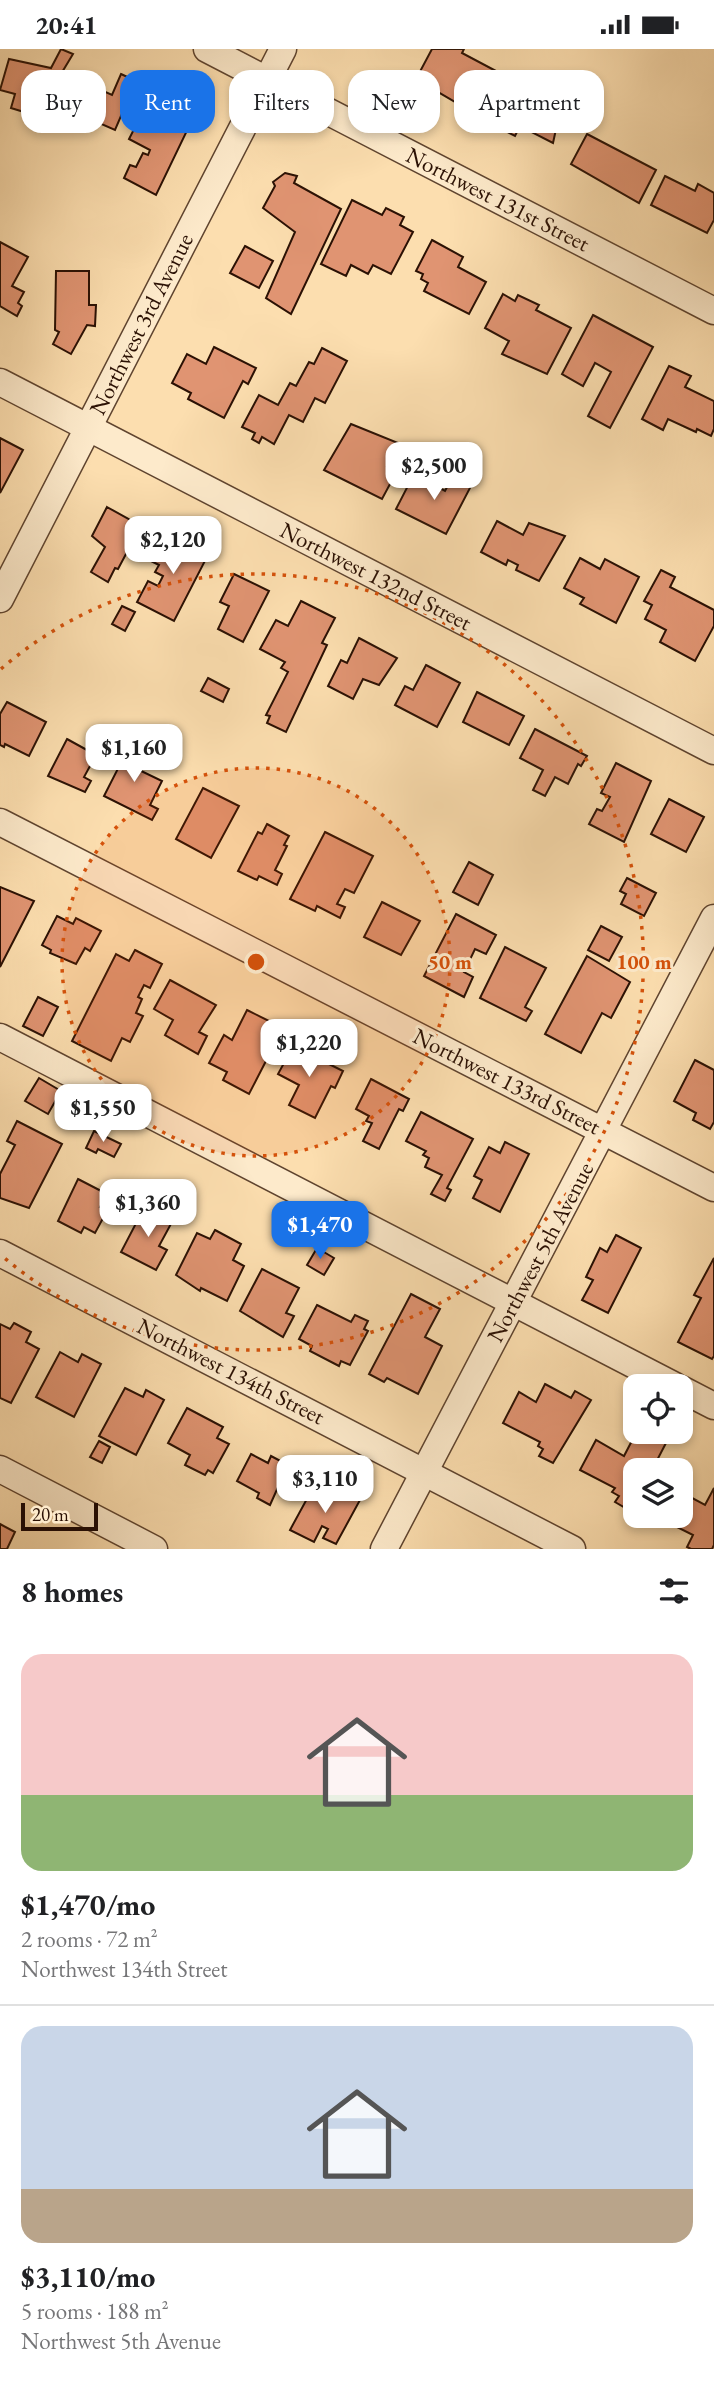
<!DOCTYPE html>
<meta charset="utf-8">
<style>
:root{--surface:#fff;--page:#f6f6f6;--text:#202124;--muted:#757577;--line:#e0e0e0;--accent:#1a73e8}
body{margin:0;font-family:"EB Garamond",serif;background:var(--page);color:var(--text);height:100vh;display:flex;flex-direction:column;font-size:26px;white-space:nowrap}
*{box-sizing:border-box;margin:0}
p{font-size:23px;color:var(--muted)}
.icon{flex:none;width:38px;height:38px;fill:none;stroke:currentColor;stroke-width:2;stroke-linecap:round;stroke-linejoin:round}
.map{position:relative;height:1500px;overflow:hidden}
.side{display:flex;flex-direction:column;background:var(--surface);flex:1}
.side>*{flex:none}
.top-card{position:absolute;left:21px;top:21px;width:672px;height:63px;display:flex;gap:14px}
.buttons{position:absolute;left:623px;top:1325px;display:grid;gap:14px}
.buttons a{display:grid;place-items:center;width:70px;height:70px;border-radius:14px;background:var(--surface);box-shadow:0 4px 10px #0003;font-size:35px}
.scale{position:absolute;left:21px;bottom:18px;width:77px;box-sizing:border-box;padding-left:7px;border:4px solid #2b1104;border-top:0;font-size:19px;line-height:24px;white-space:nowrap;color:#2b1104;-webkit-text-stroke:5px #fdeacb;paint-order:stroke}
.price{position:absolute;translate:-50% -60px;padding:0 16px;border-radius:14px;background:#fff;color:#222;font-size:23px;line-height:46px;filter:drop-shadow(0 2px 4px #0008)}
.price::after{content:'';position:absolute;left:50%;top:42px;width:21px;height:16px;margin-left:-10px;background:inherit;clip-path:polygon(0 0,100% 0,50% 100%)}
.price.on{background:var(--accent);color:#fff}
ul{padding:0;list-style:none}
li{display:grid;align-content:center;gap:14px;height:371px;padding:0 21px}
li+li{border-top:2px solid var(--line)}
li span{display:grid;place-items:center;height:217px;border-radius:21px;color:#555}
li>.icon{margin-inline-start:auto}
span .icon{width:126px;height:126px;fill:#fffc;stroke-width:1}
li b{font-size:30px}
h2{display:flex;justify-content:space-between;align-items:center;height:84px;padding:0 21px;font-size:30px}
.chip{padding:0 24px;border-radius:21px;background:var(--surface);box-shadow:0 4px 10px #0003;font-size:24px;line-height:63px}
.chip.on{background:var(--accent);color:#fff}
.status{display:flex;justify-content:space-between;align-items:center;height:49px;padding:0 35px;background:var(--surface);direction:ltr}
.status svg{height:19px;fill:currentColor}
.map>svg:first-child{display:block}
.building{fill:#e09472;stroke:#2b1104;stroke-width:2}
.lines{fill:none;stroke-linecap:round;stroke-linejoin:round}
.minor-casing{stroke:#5f442f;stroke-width:29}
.minor{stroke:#fdeacb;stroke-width:26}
.ring{fill:none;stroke:#d5520b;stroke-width:3.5;stroke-dasharray:3.5 7}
.labels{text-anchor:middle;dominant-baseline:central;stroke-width:6;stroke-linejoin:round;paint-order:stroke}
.street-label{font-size:23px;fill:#2b1104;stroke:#fdeacb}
.centre{fill:#d5520b;stroke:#fdeacb;stroke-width:3.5}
.ring-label{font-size:21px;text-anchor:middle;font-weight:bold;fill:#d5520b;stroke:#fdeacb;stroke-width:6;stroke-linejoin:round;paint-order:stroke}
</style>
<div class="status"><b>20:41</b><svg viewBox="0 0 49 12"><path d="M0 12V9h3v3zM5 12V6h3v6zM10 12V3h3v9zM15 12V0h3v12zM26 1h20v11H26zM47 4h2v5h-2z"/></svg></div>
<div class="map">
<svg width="714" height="1500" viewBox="0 0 714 1500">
<rect width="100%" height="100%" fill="#fcdeaf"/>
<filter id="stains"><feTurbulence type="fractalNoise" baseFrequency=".00286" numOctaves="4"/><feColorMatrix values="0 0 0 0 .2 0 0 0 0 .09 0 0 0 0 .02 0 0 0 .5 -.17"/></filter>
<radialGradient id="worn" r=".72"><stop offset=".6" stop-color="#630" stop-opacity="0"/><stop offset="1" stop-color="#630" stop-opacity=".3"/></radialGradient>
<g class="building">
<path d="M 61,0 L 73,5 L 52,40 L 48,54 L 41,52 L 37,67 L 11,59 L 15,45 L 0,41 L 9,10 L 51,19 Z"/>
<path d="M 432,0 L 464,0 L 462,4 L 496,22 L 474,64 L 416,30 Z"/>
<path d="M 121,25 L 136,32 L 115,81 L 67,60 L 79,31 L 112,46 Z"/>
<path d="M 511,42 L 558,66 L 567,49 L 584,58 L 574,79 L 558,71 L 553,94 L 520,77 L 515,87 L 494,76 Z"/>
<path d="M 153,43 L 195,65 L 156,146 L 124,129 L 130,116 L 136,118 L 143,104 L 148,106 L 150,101 L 129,90 Z"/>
<path d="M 587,85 L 656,121 L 639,154 L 571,115 Z"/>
<path d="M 285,124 L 297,127 L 294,134 L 341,160 L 291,265 L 266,249 L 295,183 L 263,159 L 275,137 L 273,133 Z"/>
<path d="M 665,127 L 695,142 L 698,135 L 714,144 L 714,171 L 707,184 L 651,156 Z"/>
<path d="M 352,151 L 382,166 L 386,159 L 404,168 L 400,176 L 413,183 L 391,225 L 373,216 L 368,225 L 351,216 L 346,227 L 321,215 Z"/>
<path d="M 432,191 L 463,208 L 458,218 L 486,233 L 469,265 L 424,242 L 428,234 L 421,230 L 423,225 L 416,222 Z"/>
<path d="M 0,193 L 28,208 L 12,237 L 24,243 L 18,254 L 22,257 L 17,267 L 0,257 Z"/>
<path d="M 245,197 L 273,212 L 259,239 L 230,224 Z"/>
<path d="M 56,222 L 89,222 L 89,256 L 96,256 L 95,277 L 87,276 L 71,305 L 53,295 L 59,283 L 55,281 Z"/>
<path d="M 503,245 L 515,252 L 518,246 L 539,256 L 536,261 L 571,279 L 547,325 L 502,305 L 509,292 L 485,279 Z"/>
<path d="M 593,266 L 653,298 L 610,379 L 588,367 L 611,323 L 595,314 L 583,337 L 562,325 Z"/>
<path d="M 214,298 L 256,319 L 248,335 L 243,332 L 224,369 L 188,350 L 191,344 L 172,334 L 187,305 L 206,315 Z"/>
<path d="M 322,299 L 347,312 L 325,354 L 315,349 L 303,373 L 289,366 L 274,395 L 262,388 L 259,394 L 252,390 L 255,384 L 242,378 L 259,346 L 278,356 L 290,334 L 296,337 L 309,313 L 314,315 Z"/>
<path d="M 669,317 L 691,327 L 685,338 L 714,352 L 714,380 L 711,387 L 697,380 L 696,383 L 668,370 L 663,381 L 642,370 Z"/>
<path d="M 351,375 L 398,394 L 387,417 L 397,422 L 382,450 L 324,421 Z"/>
<path d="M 0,389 L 23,401 L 0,444 Z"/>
<path d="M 414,425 L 445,442 L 453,427 L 471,437 L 446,485 L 396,460 Z"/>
<path d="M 107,458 L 141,477 L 118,520 L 115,519 L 108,533 L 91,523 L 105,498 L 92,487 Z"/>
<path d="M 497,472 L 523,486 L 529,474 L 565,487 L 539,532 L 516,521 L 518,516 L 508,511 L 506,516 L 481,503 Z"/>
<path d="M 167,482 L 209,504 L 174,572 L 137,553 L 148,532 L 158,537 L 163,527 L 155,523 L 159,516 L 151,512 Z"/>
<path d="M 580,509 L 600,520 L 605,510 L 639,528 L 616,574 L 580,555 L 584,549 L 564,539 Z"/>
<path d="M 661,521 L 675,528 L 670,538 L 714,561 L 714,577 L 695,612 L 660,593 L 666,581 L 645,570 L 652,556 L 644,552 Z"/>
<path d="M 234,525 L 269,542 L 243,593 L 218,580 L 229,557 L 220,553 Z"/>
<path d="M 301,552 L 335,569 L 322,594 L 327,596 L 286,683 L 267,674 L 270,667 L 266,666 L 288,623 L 281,619 L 285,613 L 260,600 L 276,571 L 288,577 Z"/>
<path d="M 122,557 L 135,563 L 125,582 L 112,575 Z"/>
<path d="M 359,589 L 397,609 L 379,636 L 363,630 L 353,650 L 328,637 L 341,611 L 347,614 Z"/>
<path d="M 426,616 L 460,634 L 437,678 L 395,656 L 405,637 L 413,641 Z"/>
<path d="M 208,629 L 229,640 L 223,653 L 201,642 Z"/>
<path d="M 477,643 L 524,667 L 509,696 L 463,673 Z"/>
<path d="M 7,653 L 46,673 L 29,707 L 5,695 L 4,698 L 0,696 L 0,665 Z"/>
<path d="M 535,680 L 587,707 L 581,717 L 578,715 L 568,735 L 555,728 L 545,747 L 533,741 L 543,721 L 520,709 Z"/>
<path d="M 67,690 L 96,706 L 84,728 L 91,732 L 85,743 L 48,727 Z"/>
<path d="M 132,692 L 147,700 L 137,720 L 162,732 L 150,756 L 158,760 L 152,771 L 104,747 Z"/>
<path d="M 616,714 L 651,732 L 624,793 L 589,775 L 597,760 L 602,762 L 610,748 L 601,744 Z"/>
<path d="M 203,739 L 239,757 L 211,809 L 176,790 Z"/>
<path d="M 669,750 L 704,768 L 686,803 L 651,785 Z"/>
<path d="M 267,775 L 289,787 L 284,796 L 287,797 L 275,821 L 282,825 L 277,836 L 259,827 L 257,831 L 238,822 L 258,783 L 262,785 Z"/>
<path d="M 325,783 L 373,807 L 354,844 L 345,840 L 337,855 L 345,858 L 340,869 L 317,857 L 315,862 L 290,850 Z"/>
<path d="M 469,813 L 493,826 L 478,856 L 453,843 Z"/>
<path d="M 627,829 L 656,844 L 644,867 L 621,855 L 626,845 L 620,842 Z"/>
<path d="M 0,838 L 34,852 L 0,918 Z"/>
<path d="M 382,853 L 420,872 L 401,906 L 364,888 Z"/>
<path d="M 456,865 L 496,886 L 486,905 L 475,900 L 464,923 L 473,928 L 464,948 L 424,927 Z"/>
<path d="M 57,867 L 73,875 L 76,869 L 101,882 L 90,902 L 85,899 L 76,915 L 50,904 L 51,901 L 42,896 Z"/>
<path d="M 601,877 L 622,888 L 609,912 L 588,901 Z"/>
<path d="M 505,898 L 546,919 L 525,958 L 532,962 L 526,972 L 480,949 Z"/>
<path d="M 135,901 L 162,915 L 150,939 L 144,936 L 138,948 L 142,950 L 136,964 L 143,967 L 130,993 L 122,989 L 111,1012 L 72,992 L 116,905 L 129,912 Z"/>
<path d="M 587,907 L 630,933 L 611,969 L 602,964 L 581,1004 L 545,985 Z"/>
<path d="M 170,931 L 216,956 L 199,983 L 207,987 L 198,1005 L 165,986 L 173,971 L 154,960 Z"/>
<path d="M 38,948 L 58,958 L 43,987 L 23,977 Z"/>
<path d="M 247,961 L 283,979 L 249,1045 L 223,1031 L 227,1023 L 209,1014 L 224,986 L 232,991 Z"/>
<path d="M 296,992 L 312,1000 L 309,1005 L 343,1022 L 335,1039 L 331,1037 L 315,1069 L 289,1056 L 299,1036 L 278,1025 Z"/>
<path d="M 695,1011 L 714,1021 L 714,1073 L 710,1080 L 693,1071 L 696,1064 L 674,1052 Z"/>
<path d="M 39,1029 L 61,1042 L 48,1065 L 25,1052 Z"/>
<path d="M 371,1030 L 409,1050 L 403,1062 L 399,1060 L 379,1100 L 363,1092 L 372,1074 L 366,1072 L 369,1067 L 356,1060 Z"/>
<path d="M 421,1063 L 473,1090 L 447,1139 L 451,1141 L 445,1152 L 431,1145 L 442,1126 L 425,1118 L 429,1109 L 423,1106 L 426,1102 L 406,1092 Z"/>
<path d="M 17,1072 L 62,1095 L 29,1159 L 0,1149 L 0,1125 L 15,1096 L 7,1092 Z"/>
<path d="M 94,1082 L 121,1095 L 114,1108 L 98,1100 L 96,1104 L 86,1099 Z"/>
<path d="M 505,1093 L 529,1105 L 500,1163 L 473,1149 L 482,1131 L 474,1127 L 489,1098 L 500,1104 Z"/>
<path d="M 78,1130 L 107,1145 L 100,1158 L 107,1162 L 95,1184 L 84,1178 L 81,1184 L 58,1172 Z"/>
<path d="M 144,1159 L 172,1173 L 159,1197 L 167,1201 L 156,1221 L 121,1203 Z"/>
<path d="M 215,1181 L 241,1195 L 233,1211 L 244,1217 L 227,1252 L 201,1239 L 200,1242 L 176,1226 L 197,1184 L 210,1190 Z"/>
<path d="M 616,1186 L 641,1199 L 608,1264 L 582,1251 L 593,1231 L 586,1228 L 600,1199 L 607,1203 Z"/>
<path d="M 317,1199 L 334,1209 L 324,1226 L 307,1216 Z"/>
<path d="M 714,1209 L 714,1307 L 712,1310 L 678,1293 L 701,1249 L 694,1246 Z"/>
<path d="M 262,1220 L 299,1239 L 286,1264 L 294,1267 L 283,1288 L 240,1262 Z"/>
<path d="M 411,1245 L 440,1260 L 425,1288 L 442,1297 L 418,1345 L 387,1329 L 384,1333 L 369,1325 Z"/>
<path d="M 317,1256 L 351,1273 L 355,1266 L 368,1272 L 364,1280 L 368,1282 L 350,1316 L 341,1312 L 339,1317 L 310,1302 L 312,1297 L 299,1290 Z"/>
<path d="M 14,1274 L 31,1283 L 26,1293 L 39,1300 L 11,1354 L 0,1349 L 0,1275 L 10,1280 Z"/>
<path d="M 60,1303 L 78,1313 L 82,1305 L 101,1315 L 74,1368 L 36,1348 Z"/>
<path d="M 545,1335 L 571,1349 L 575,1342 L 591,1351 L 553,1414 L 539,1407 L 543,1400 L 538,1397 L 540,1393 L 503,1374 L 519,1343 L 536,1353 Z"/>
<path d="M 125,1339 L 143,1348 L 146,1341 L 164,1351 L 136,1406 L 99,1387 Z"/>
<path d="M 187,1359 L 223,1378 L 217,1389 L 229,1395 L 213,1424 L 208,1421 L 205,1426 L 185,1416 L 190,1406 L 168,1394 Z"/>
<path d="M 637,1382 L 667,1392 L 652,1421 L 635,1421 L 635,1449 L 629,1461 L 615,1453 L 619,1447 L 612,1443 L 615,1439 L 580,1421 L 596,1391 L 624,1407 Z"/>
<path d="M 99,1392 L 110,1398 L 102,1414 L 90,1408 Z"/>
<path d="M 251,1405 L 268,1414 L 271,1407 L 288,1416 L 270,1456 L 257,1449 L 259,1444 L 237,1432 Z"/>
<path d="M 315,1435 L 340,1448 L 343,1442 L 360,1451 L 336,1495 L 323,1489 L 328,1480 L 322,1477 L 314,1493 L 290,1481 Z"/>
<path d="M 714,1439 L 714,1496 L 712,1500 L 691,1500 L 687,1498 L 693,1486 L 657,1468 L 681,1466 L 681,1443 L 705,1456 Z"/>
<path d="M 0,1475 L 15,1483 L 7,1500 L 0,1500 Z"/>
</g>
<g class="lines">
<defs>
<g id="minor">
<path d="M 207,0 L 714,262"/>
<path d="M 0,333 L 714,702"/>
<path d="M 0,550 L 283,0"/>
<path d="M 0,773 L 714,1139"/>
<path d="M 0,988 L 675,1337"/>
<path d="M 0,1204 L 572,1500"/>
<path d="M 681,1340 L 714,1357"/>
<path d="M 0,1420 L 154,1500"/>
<path d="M 384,1500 L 714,869"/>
</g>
</defs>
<use href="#minor" class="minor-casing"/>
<use href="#minor" class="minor"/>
</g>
<circle cx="256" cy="913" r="194" fill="#d5520b" fill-opacity=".12"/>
<g class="ring">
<circle cx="256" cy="913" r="194"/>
<path d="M1 620A388 388 0 1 1 1 1206"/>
</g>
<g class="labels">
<g class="street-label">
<text transform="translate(498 150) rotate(27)">Northwest 131st Street</text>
<text transform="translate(141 275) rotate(-63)">Northwest 3rd Avenue</text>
<text transform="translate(376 527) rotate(27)">Northwest 132nd Street</text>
<text transform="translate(507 1032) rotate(27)">Northwest 133rd Street</text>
<text transform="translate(540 1203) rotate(-62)">Northwest 5th Avenue</text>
<text transform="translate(231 1322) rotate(27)">Northwest 134th Street</text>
</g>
</g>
<circle cx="256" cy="913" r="10" class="centre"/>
<g class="ring-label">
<text x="450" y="920">50 m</text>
<text x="644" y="920">100 m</text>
</g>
<rect width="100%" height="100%" filter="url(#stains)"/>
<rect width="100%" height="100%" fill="url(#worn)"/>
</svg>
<div class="buttons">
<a><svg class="icon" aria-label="locate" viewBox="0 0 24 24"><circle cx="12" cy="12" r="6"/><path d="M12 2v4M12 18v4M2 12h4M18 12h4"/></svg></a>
<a><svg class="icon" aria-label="layers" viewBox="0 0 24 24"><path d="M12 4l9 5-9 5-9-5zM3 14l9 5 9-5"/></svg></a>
</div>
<div class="scale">20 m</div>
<b class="price" style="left:434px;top:453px">$2,500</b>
<b class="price" style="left:173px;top:527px">$2,120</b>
<b class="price" style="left:134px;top:735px">$1,160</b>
<b class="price" style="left:309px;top:1030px">$1,220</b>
<b class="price" style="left:103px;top:1095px">$1,550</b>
<b class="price" style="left:148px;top:1190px">$1,360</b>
<b class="price on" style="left:320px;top:1212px">$1,470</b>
<b class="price" style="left:325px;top:1466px">$3,110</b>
<div class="top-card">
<a class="chip">Buy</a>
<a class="chip on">Rent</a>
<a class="chip">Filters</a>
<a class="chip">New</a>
<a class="chip">Apartment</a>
</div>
</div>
<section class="side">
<h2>8 homes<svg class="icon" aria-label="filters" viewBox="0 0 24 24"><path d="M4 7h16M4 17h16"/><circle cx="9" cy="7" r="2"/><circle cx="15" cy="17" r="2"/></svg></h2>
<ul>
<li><span style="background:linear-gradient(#f6c9c9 65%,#8fb573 0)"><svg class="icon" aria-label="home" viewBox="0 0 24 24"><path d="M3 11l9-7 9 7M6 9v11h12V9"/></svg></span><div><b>$1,470/mo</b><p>2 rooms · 72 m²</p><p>Northwest 134th Street</p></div></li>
<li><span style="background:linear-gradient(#c9d6e8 75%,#b9a48a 0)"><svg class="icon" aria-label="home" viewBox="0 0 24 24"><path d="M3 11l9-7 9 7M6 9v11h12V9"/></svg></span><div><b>$3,110/mo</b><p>5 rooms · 188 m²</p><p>Northwest 5th Avenue</p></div></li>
</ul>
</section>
